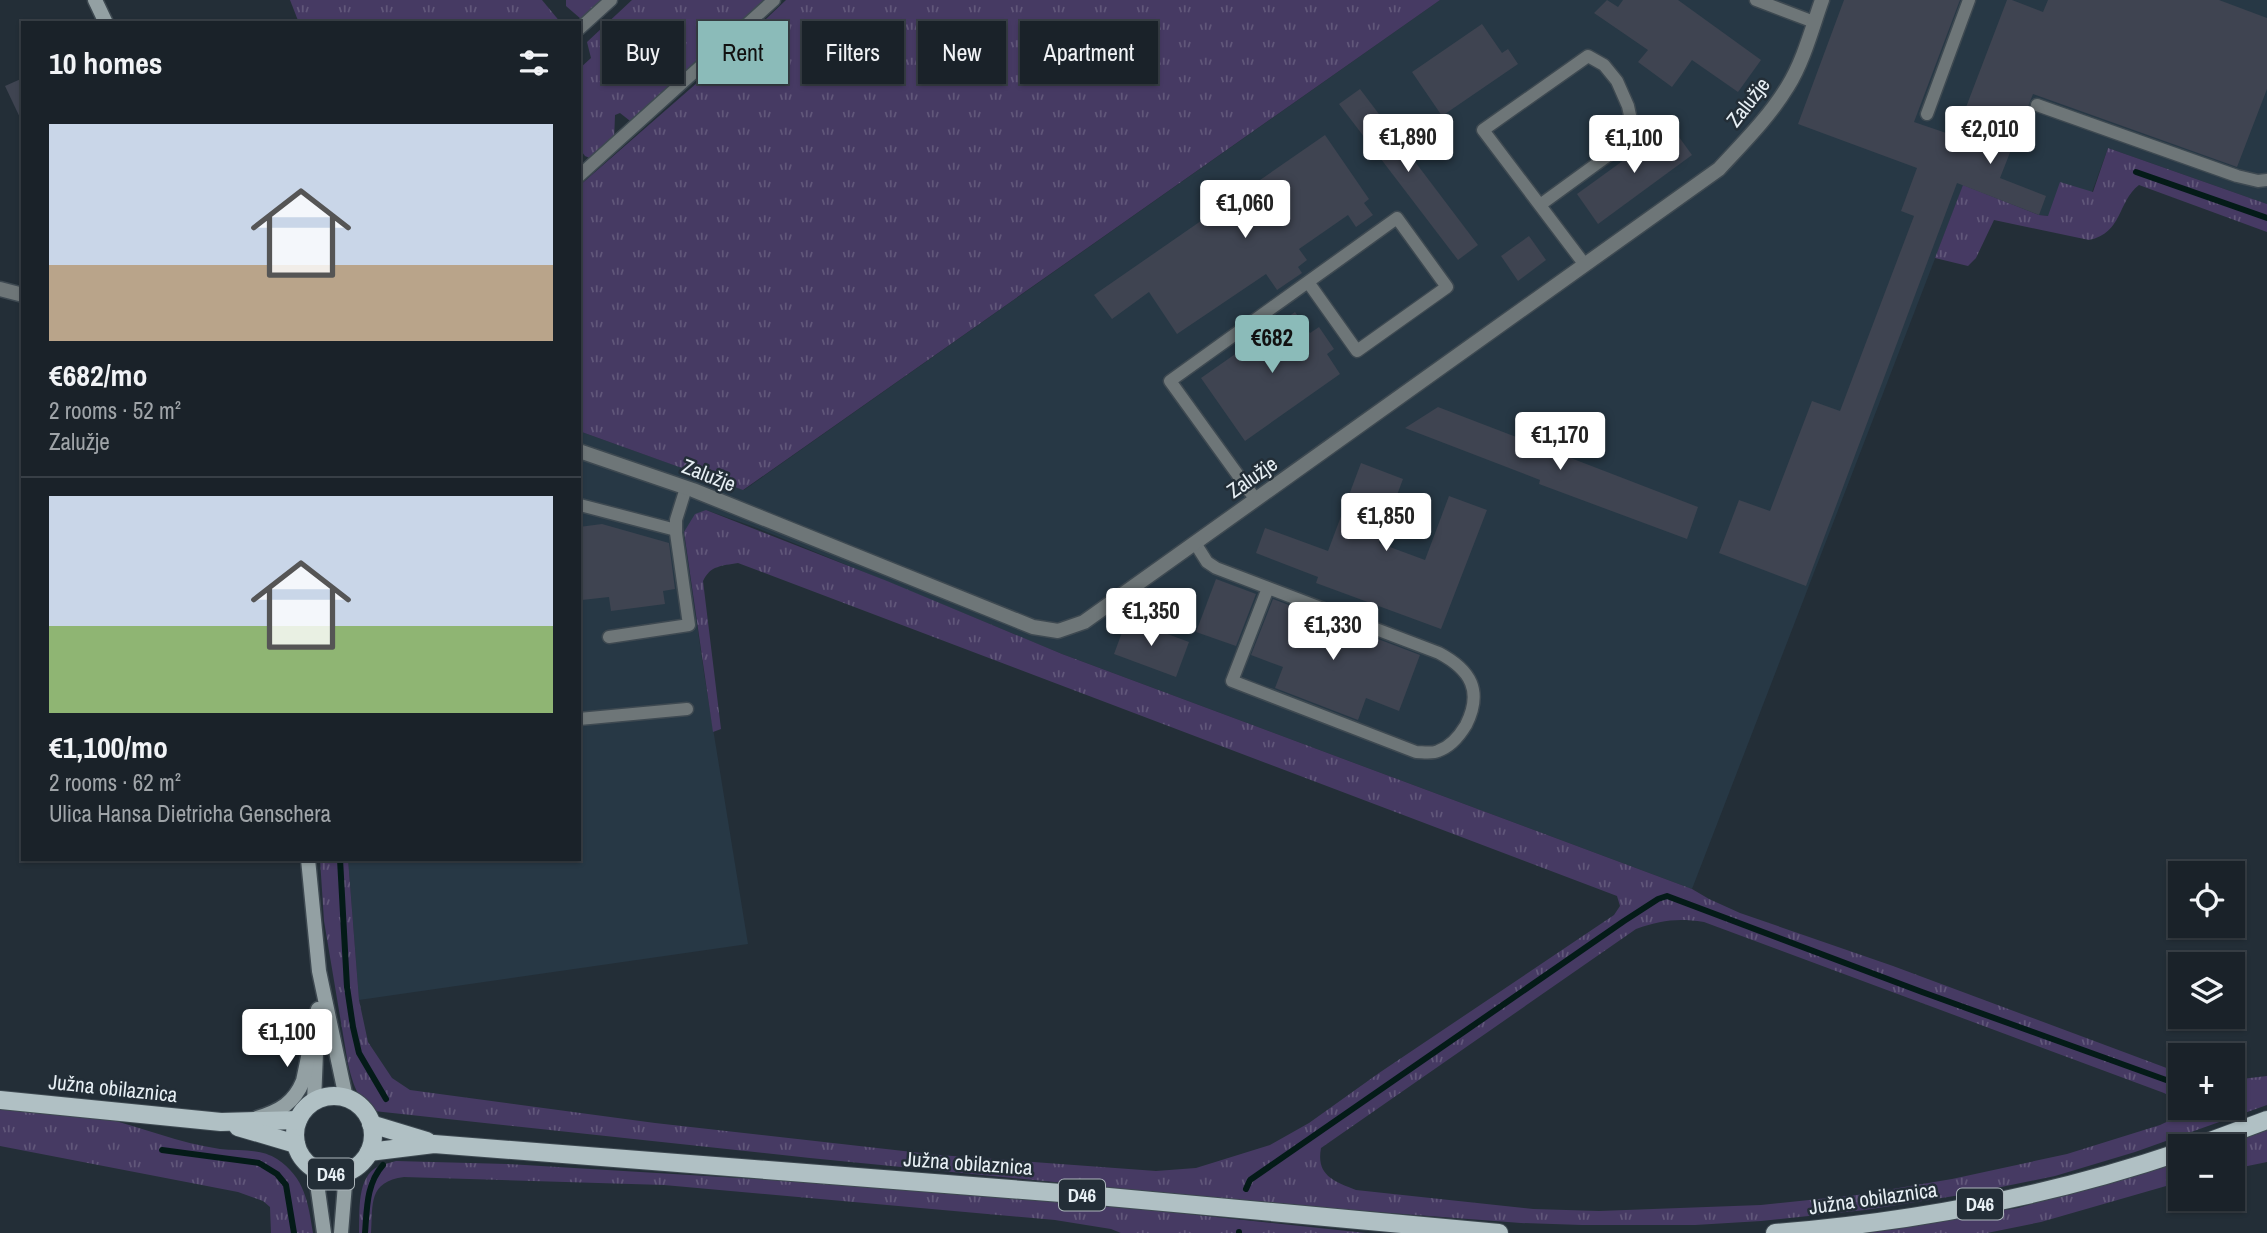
<!DOCTYPE html>
<meta charset="utf-8">
<style>
:root{--surface:#1a2229;--page:#272f35;--text:#f1f3f6;--muted:#9fa4a8;--line:#383f46;--accent:#8bbbb9}
body{margin:0;font-family:"Archivo Narrow",sans-serif;background:var(--page);color:var(--text);height:100vh;display:flex;flex-direction:column;font-size:26px;white-space:nowrap}
*{box-sizing:border-box;margin:0}
p{font-size:23px;color:var(--muted)}
.icon{flex:none;width:38px;height:38px;fill:none;stroke:currentColor;stroke-width:2;stroke-linecap:round;stroke-linejoin:round}
.map{position:relative;flex:1;overflow:hidden}
.details{position:absolute;left:21px;top:21px;width:560px;height:840px;display:flex;flex-direction:column;background:var(--surface);border-radius:0px;box-shadow:0 2px 5px #0004,0 0 0 2px var(--line)}
.details>*{flex:none}
.banner{position:absolute;left:602px;top:21px;width:665px;height:63px;display:flex;gap:14px}
.controls{position:absolute;left:2168px;top:861px;display:grid;gap:14px}
.controls a{display:grid;place-items:center;width:77px;height:77px;border-radius:0px;background:var(--surface);box-shadow:0 2px 5px #0004,0 0 0 2px var(--line);font-size:35px}
.price{position:absolute;translate:-50% -60px;padding:0 16px;border-radius:7px;background:#fff;color:#222;font-size:23px;line-height:46px;filter:drop-shadow(0 2px 4px #0008)}
.price::after{content:'';position:absolute;left:50%;top:42px;width:21px;height:16px;margin-left:-10px;background:inherit;clip-path:polygon(0 0,100% 0,50% 100%)}
.price.selected{background:var(--accent);color:#111}
ul{padding:0;list-style:none}
li{display:grid;align-content:center;gap:14px;height:371px;padding:0 28px}
li+li{border-top:2px solid var(--line)}
li span{display:grid;place-items:center;height:217px;border-radius:0px;color:#555}
li>.icon{margin-inline-start:auto}
span .icon{width:126px;height:126px;fill:#fffc;stroke-width:1}
li b{font-size:30px}
h2{display:flex;justify-content:space-between;align-items:center;height:84px;padding:0 28px;font-size:30px}
.pill{padding:0 24px;border-radius:0px;background:var(--surface);box-shadow:0 2px 5px #0004,0 0 0 2px var(--line);font-size:24px;line-height:63px}
.pill.selected{background:var(--accent);color:#111}
.map>svg:first-child{display:block}
.built{fill:#273845}
.grass{fill:url(#grass-tufts)}
.lines{fill:none;stroke-linecap:round;stroke-linejoin:round}
.stream{stroke:#041b18;stroke-width:6}
.building{fill:#3f4451}
.lane-casing{stroke:#3e4951;stroke-width:15}
.street-casing{stroke:#3e4951;stroke-width:17}
.secondary-casing{stroke:#3e4951;stroke-width:17}
.primary-casing{stroke:#3e4951;stroke-width:20}
.lane{stroke:#6e7678;stroke-width:12}
.street{stroke:#6e7678;stroke-width:14}
.secondary{stroke:#93a0a3;stroke-width:14}
.primary{stroke:#b0c0c4;stroke-width:18}
.labels{text-anchor:middle;dominant-baseline:central;stroke-width:5;stroke-linejoin:round;paint-order:stroke}
.shield{fill:#232e37;stroke:#acb5bb;stroke-width:2}
.shield-label{font-size:19px;font-weight:bold;fill:#e7eff4}
.street-label{font-size:21px;fill:#e7eff4;stroke:#232e37}
</style>
<div class="map">
<svg width="2267" height="1233" viewBox="0 0 2267 1233">
<defs>
<pattern id="grass-tufts" width="24" height="20" patternUnits="userSpaceOnUse" patternTransform="scale(1.75)"><rect width="24" height="20" fill="#463a63"/><path d="M3 7l-1-3M5 7V3M7 7l1-3M15 17l-1-3M17 17v-4M19 17l1-3" fill="none" stroke="#61577a"/></pattern>
</defs>
<rect width="100%" height="100%" fill="#232e37"/>
<path class="built" d="M 1440,0 L 2267,0 L 2267,204 L 2108,148 L 2092,192 L 2048,216 L 2039,215 L 1963,186 L 1692,889 L 1062,654 L 757,528 L 706,510 L 684,533 L 704,673 L 748,944 L 359,1000 L 348,859 L 579,859 L 579,431 L 744,490 Z"/>
<g class="grass">
<path d="M 290,0 L 542,0 L 561,23 L 299,23 Z"/>
<path d="M 566,0 L 603,0 L 581,19 L 566,6 Z"/>
<path d="M 632,0 L 770,0 L 634,124 L 620,113 L 615,115 L 614,141 L 594,160 L 585,156 L 579,148 L 579,69 L 591,58 L 587,42 Z"/>
<path d="M 786,0 L 1440,0 L 743,490 L 579,431 L 579,186 L 714,68 Z"/>
<path d="M 2108,148 L 2267,204 L 2267,232 L 2139,185 C 2117,202 2123,233 2089,240 L 1994,220 L 1976,258 L 1968,266 L 1935,258 L 1963,185 L 2039,215 L 2048,216 L 2060,182 L 2093,192 Z"/>
<path d="M 706,510 L 887,581 L 1062,654 L 1692,889 L 1709,899 L 1740,913 L 1893,966 L 2180,1073 L 2180,1104 L 2177,1100 L 2164,1093 L 1704,922 C 1677,918 1662,920 1636,929 L 1321,1148 C 1316,1175 1333,1181 1356,1190 L 1533,1209 L 1599,1211 L 1761,1205 L 1857,1195 L 1952,1179 L 2067,1154 L 2160,1125 L 2175,1118 L 2182,1108 L 2233,1108 L 2233,1080 L 2267,1076 L 2267,1105 L 2135,1152 L 2055,1176 L 1967,1194 L 1865,1210 L 1761,1221 L 1695,1225 L 1582,1225 L 1521,1223 L 1298,1206 L 810,1158 L 374,1111 C 357,1099 353,1084 348,1064 L 324,921 L 320,859 L 348,859 L 359,1000 L 368,1042 L 392,1078 L 410,1090 L 655,1123 L 939,1155 L 1156,1171 L 1196,1168 L 1270,1145 L 1309,1123 L 1379,1073 L 1614,915 L 1620,906 L 1617,896 L 738,563 C 721,566 711,565 703,581 L 721,729 L 713,732 L 684,532 L 695,514 Z"/>
<path d="M 0,1107 C 31,1110 72,1111 101,1117 C 141,1127 179,1143 220,1149 C 238,1151 261,1148 277,1159 C 305,1178 308,1202 313,1233 L 271,1233 L 270,1207 L 263,1201 L 238,1192 L 0,1146 Z"/>
<path d="M 2267,1129 L 2267,1162 L 2233,1169 L 2233,1146 L 2221,1146 Z"/>
<path d="M 2180,1160 L 2180,1182 L 2041,1222 L 1987,1233 L 1854,1233 L 2018,1208 Z"/>
<path d="M 396,1161 L 507,1164 L 872,1186 L 1159,1211 L 1366,1233 L 1121,1233 L 1111,1229 L 1055,1220 L 664,1185 L 404,1177 C 368,1182 373,1203 371,1233 L 359,1233 C 360,1213 356,1176 379,1166 C 384,1164 390,1163 396,1161 Z"/>
</g>
<g class="lines">
<g class="stream">
<path d="M 2136,172 L 2267,218"/>
<path d="M 340,859 L 347,987 L 353,1027 L 359,1053 L 386,1099"/>
<path d="M 2231,1108 L 2233,1110"/>
<path d="M 162,1150 L 259,1163 L 277,1174 L 286,1185 L 294,1233"/>
<path d="M 1246,1189 L 1250,1180 L 1624,921 L 1658,899 L 1667,896 L 1922,992 L 2180,1085"/>
<path d="M 365,1233 C 367,1209 366,1184 383,1165"/>
<path d="M 1239,1233 L 1239,1232"/>
</g>
</g>
<g class="building">
<path d="M 1607,0 L 1618,7 L 1623,0 L 1678,0 L 1761,60 L 1738,92 L 1692,60 L 1672,87 L 1638,62 L 1648,50 L 1594,13 Z"/>
<path d="M 1844,0 L 1960,0 L 1914,122 L 1955,136 L 2007,0 L 2012,0 L 2043,12 L 2048,0 L 2219,0 L 2267,18 L 2267,89 L 2237,167 L 2033,94 L 2000,178 L 2046,196 L 2039,215 L 1957,183 L 1806,586 L 1719,553 L 1739,500 L 1770,511 L 1812,401 L 1840,411 L 1914,216 L 1901,211 L 1917,168 L 1798,124 Z"/>
<path d="M 1482,24 L 1502,53 L 1508,49 L 1518,64 L 1442,116 L 1412,72 Z"/>
<path d="M 23,78 L 23,124 L 5,86 Z"/>
<path d="M 1360,89 L 1478,245 L 1458,260 L 1339,104 Z"/>
<path d="M 1671,126 L 1692,155 L 1598,224 L 1577,194 Z"/>
<path d="M 1325,135 L 1369,199 L 1364,203 L 1373,215 L 1356,227 L 1348,215 L 1299,249 L 1307,260 L 1298,267 L 1302,273 L 1277,290 L 1266,274 L 1177,334 L 1149,292 L 1112,319 L 1094,295 Z"/>
<path d="M 1529,236 L 1546,260 L 1518,281 L 1501,256 Z"/>
<path d="M 1295,312 L 1310,333 L 1319,327 L 1334,349 L 1327,354 L 1340,374 L 1245,441 L 1201,378 Z"/>
<path d="M 1438,407 L 1698,507 L 1687,539 L 1539,484 L 1540,480 L 1405,428 Z"/>
<path d="M 1361,463 L 1403,479 L 1379,543 L 1425,560 L 1449,496 L 1487,510 L 1441,629 L 1316,583 L 1318,577 L 1256,553 L 1265,528 L 1328,551 Z"/>
<path d="M 602,524 L 669,543 L 675,589 L 663,591 L 665,604 L 611,611 L 609,597 L 582,600 L 579,580 L 579,527 Z"/>
<path d="M 1216,579 L 1256,594 L 1236,646 L 1196,632 Z"/>
<path d="M 1273,599 L 1420,655 L 1399,711 L 1366,698 L 1358,720 L 1275,688 L 1283,667 L 1251,655 Z"/>
<path d="M 1127,619 L 1189,642 L 1176,677 L 1114,654 Z"/>
</g>
<g class="lines">
<defs>
<g id="lane">
<path d="M 1756,0 L 1814,22"/>
<path d="M 579,29 L 611,0"/>
<path d="M 2037,105 L 2237,176 L 2258,181 L 2267,180"/>
<path d="M 1927,114 L 1969,0"/>
<path d="M 579,176 L 774,0"/>
<path d="M 1540,205 L 1628,141 L 1631,120 L 1628,106 L 1617,81 L 1604,65 L 1588,56 L 1483,130 L 1585,265"/>
<path d="M 1256,500 L 1170,381 L 1397,218 L 1447,287 L 1357,351 L 1308,282"/>
<path d="M 580,505 L 676,530"/>
<path d="M 1195,543 L 1207,562 L 1216,568 L 1439,653 C 1471,670 1483,691 1466,725 C 1460,735 1450,747 1438,751 C 1432,754 1422,752 1416,752 L 1232,681 L 1268,588"/>
<path d="M 609,637 L 689,625 L 676,533 L 676,520 L 686,488"/>
<path d="M 579,719 L 687,709"/>
</g>
<g id="street">
<path d="M 0,289 L 23,295"/>
<path d="M 579,451 L 693,490 L 1033,627 L 1058,631 L 1084,622 L 1719,169 C 1744,142 1770,116 1788,86 C 1804,60 1812,28 1822,0"/>
</g>
<g id="secondary">
<path d="M 95,0 L 106,23"/>
<path d="M 308,859 L 319,971 L 346,1098"/>
<path d="M 314,1102 L 316,1053"/>
<path d="M 257,1118 C 280,1111 294,1103 303,1081 L 318,1009"/>
<path d="M 315,1169 L 324,1233"/>
<path d="M 341,1233 L 346,1172"/>
</g>
<g id="primary">
<circle cx="334" cy="1135" r="39"/>
<path d="M 0,1100 L 221,1122 L 298,1120"/>
<path d="M 371,1124 L 427,1141"/>
<path d="M 238,1127 L 296,1144"/>
<path d="M 2197,1146 L 2267,1120"/>
<path d="M 369,1152 L 434,1144 L 1087,1195 L 1499,1233"/>
<path d="M 1775,1233 C 1912,1222 2050,1196 2180,1152"/>
</g>
</defs>
<use href="#lane" class="lane-casing"/>
<use href="#street" class="street-casing"/>
<use href="#secondary" class="secondary-casing"/>
<use href="#primary" class="primary-casing"/>
<use href="#lane" class="lane"/>
<use href="#street" class="street"/>
<use href="#secondary" class="secondary"/>
<use href="#primary" class="primary"/>
</g>
<g class="labels">
<g class="shield">
<rect x="308" y="1158.5" width="46" height="31" rx="5"/>
<rect x="1059" y="1179.5" width="46" height="31" rx="5"/>
<rect x="1957" y="1188.5" width="46" height="31" rx="5"/>
</g>
<g class="shield-label">
<text x="331" y="1174">D46</text>
<text x="1082" y="1195">D46</text>
<text x="1980" y="1204">D46</text>
</g>
<g class="street-label">
<text transform="translate(1748 102) rotate(-52)">Zalužje</text>
<text transform="translate(709 475) rotate(21)">Zalužje</text>
<text transform="translate(1252 477) rotate(-35)">Zalužje</text>
<text transform="translate(113 1088) rotate(6)">Južna obilaznica</text>
<text transform="translate(968 1163) rotate(4)">Južna obilaznica</text>
<text transform="translate(1873 1198) rotate(-8)">Južna obilaznica</text>
</g>
</g>
</svg>
<div class="controls">
<a><svg class="icon" aria-label="locate" viewBox="0 0 24 24"><circle cx="12" cy="12" r="6"/><path d="M12 2v4M12 18v4M2 12h4M18 12h4"/></svg></a>
<a><svg class="icon" aria-label="layers" viewBox="0 0 24 24"><path d="M12 4l9 5-9 5-9-5zM3 14l9 5 9-5"/></svg></a>
<a>+</a>
<a>−</a>
</div>
<b class="price" style="left:1990px;top:166px">€2,010</b>
<b class="price" style="left:1408px;top:174px">€1,890</b>
<b class="price" style="left:1634px;top:175px">€1,100</b>
<b class="price" style="left:1245px;top:240px">€1,060</b>
<b class="price selected" style="left:1272px;top:375px">€682</b>
<b class="price" style="left:1560px;top:472px">€1,170</b>
<b class="price" style="left:1386px;top:553px">€1,850</b>
<b class="price" style="left:1151px;top:648px">€1,350</b>
<b class="price" style="left:1333px;top:662px">€1,330</b>
<b class="price" style="left:287px;top:1069px">€1,100</b>
<div class="banner">
<a class="pill">Buy</a>
<a class="pill selected">Rent</a>
<a class="pill">Filters</a>
<a class="pill">New</a>
<a class="pill">Apartment</a>
</div>
<section class="details">
<h2>10 homes<svg class="icon" aria-label="filters" viewBox="0 0 24 24"><path d="M4 7h16M4 17h16"/><circle cx="9" cy="7" r="2"/><circle cx="15" cy="17" r="2"/></svg></h2>
<ul>
<li><span style="background:linear-gradient(#c9d6e8 65%,#b9a48a 0)"><svg class="icon" aria-label="home" viewBox="0 0 24 24"><path d="M3 11l9-7 9 7M6 9v11h12V9"/></svg></span><div><b>€682/mo</b><p>2 rooms · 52 m²</p><p>Zalužje</p></div></li>
<li><span style="background:linear-gradient(#c9d6e8 60%,#8fb573 0)"><svg class="icon" aria-label="home" viewBox="0 0 24 24"><path d="M3 11l9-7 9 7M6 9v11h12V9"/></svg></span><div><b>€1,100/mo</b><p>2 rooms · 62 m²</p><p>Ulica Hansa Dietricha Genschera</p></div></li>
</ul>
</section>
</div>
